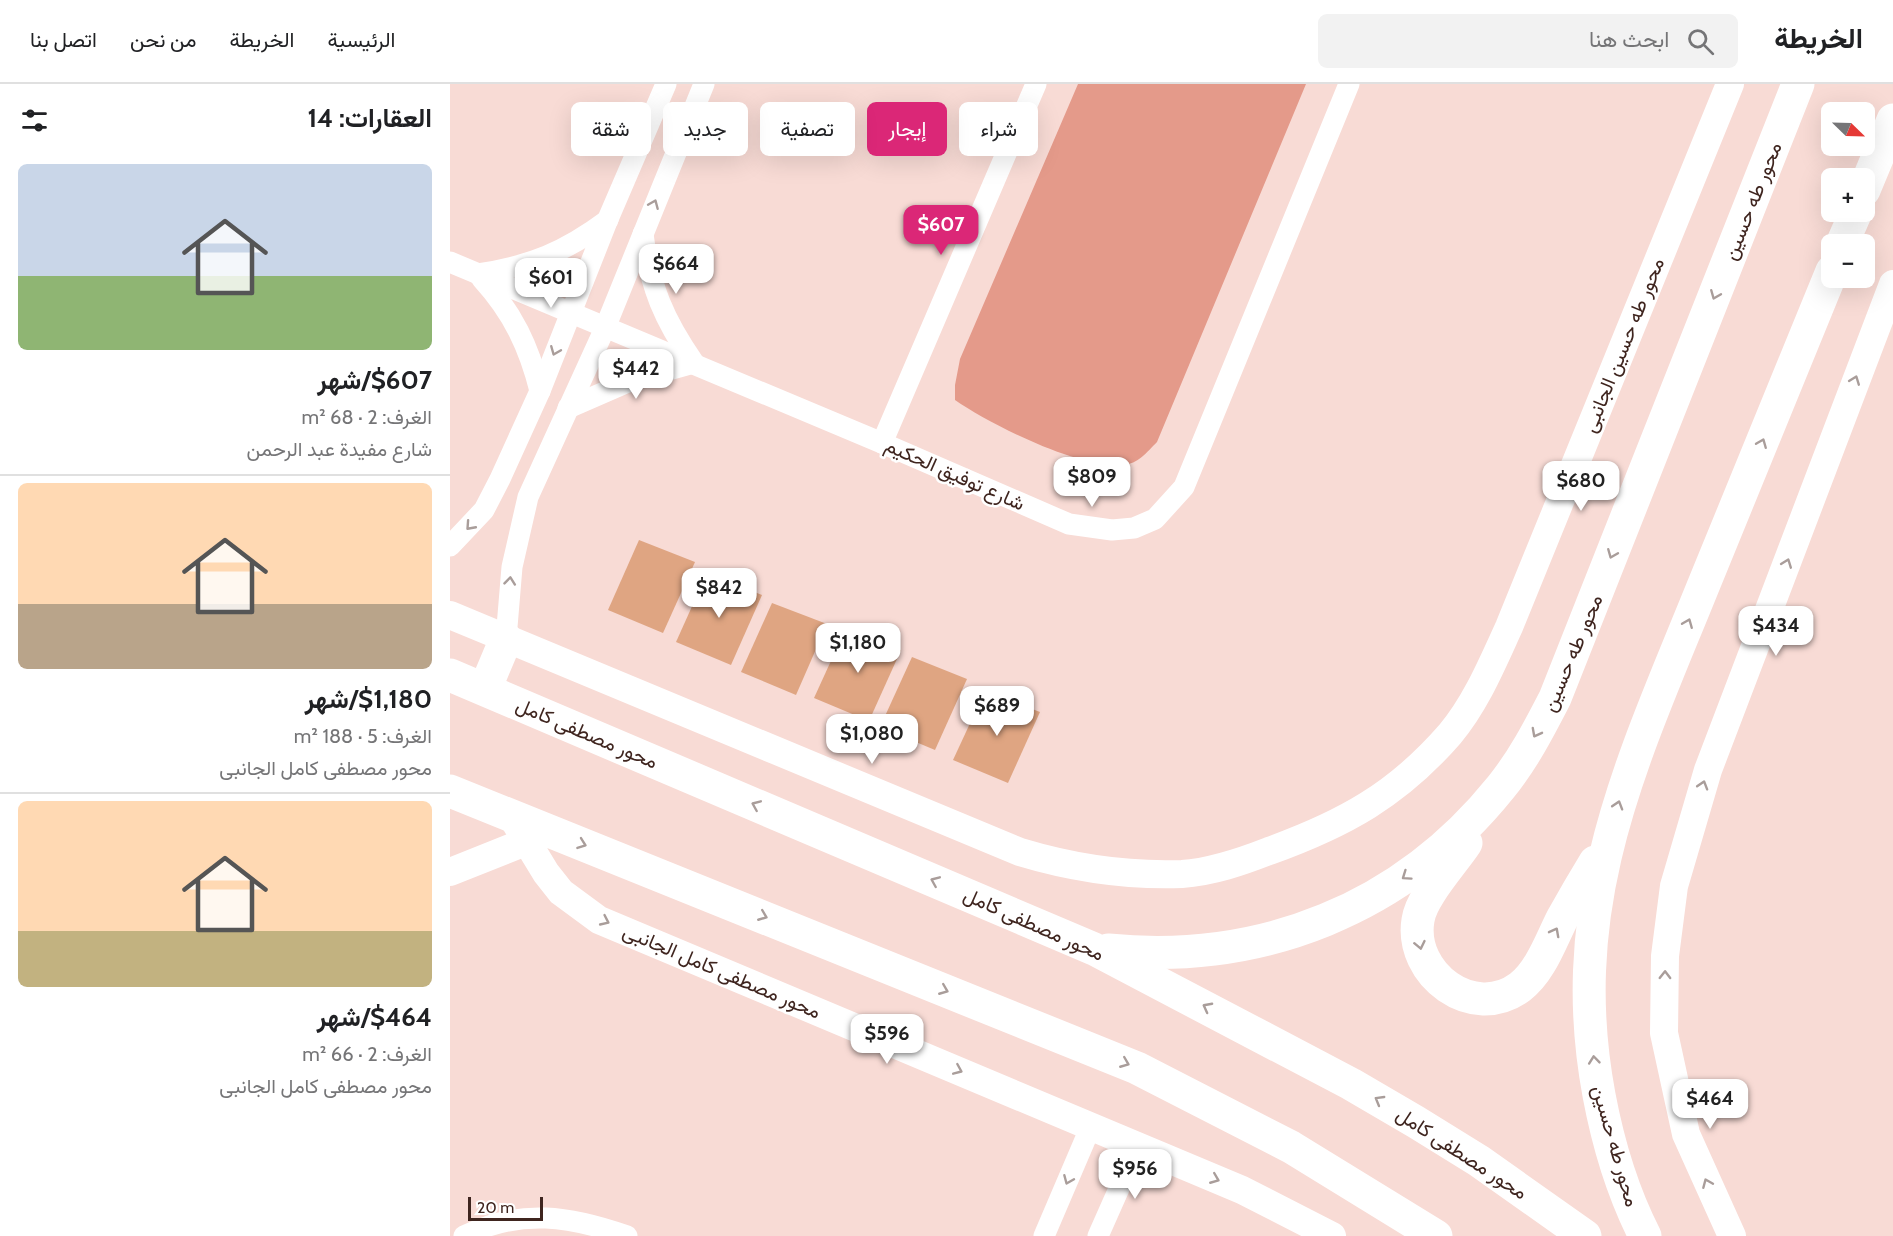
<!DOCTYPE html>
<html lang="ar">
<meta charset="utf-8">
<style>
:root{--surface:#fff;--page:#f2f2f2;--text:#202124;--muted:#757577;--line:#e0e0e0;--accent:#db2777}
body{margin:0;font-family:Cabin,Vazirmatn,sans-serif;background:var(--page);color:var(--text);direction:rtl;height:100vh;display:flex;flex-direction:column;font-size:22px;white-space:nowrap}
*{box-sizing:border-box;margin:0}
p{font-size:20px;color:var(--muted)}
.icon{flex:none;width:33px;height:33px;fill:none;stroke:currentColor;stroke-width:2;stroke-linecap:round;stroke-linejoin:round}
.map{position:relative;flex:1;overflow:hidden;direction:ltr}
.drawer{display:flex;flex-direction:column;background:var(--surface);width:450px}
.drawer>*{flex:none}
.banner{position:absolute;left:18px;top:18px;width:570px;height:54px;direction:rtl;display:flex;gap:12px}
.needle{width:39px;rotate:113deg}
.fabs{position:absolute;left:1371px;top:18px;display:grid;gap:12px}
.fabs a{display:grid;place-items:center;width:54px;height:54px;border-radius:9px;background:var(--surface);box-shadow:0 6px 24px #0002;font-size:30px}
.scale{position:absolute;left:18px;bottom:15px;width:75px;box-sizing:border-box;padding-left:6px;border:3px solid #3f251f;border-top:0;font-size:16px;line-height:21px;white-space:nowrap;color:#3f251f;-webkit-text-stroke:4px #fff;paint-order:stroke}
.price{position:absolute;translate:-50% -51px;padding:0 14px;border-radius:12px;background:#fff;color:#222;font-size:20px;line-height:39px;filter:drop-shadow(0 2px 3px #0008)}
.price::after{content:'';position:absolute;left:50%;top:36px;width:18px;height:14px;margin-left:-9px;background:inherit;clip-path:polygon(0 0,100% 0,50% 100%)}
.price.active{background:var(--accent);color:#fff}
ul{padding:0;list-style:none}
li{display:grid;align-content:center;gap:12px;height:318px;padding:0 18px}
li+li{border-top:2px solid var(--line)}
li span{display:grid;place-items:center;height:186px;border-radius:9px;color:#555}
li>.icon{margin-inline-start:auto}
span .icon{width:108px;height:108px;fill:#fffc;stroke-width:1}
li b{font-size:26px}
h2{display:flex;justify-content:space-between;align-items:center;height:72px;padding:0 18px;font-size:26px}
.chip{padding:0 21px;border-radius:9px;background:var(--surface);box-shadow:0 6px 24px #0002;font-size:21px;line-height:54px}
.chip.active{background:var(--accent);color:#fff}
header{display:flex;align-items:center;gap:36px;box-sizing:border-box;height:84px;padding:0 30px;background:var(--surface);border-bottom:2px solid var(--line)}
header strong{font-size:28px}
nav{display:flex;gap:33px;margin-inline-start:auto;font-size:21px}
.search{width:420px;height:54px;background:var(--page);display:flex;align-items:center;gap:15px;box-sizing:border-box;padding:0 21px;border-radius:9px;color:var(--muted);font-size:22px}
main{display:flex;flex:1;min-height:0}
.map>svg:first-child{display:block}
.green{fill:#e49a8a}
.building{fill:#dfa582}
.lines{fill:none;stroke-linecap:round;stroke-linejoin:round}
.street{stroke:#fff;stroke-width:21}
.secondary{stroke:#fff;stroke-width:28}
.primary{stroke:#fff;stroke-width:33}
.oneway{stroke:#a99d9a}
.labels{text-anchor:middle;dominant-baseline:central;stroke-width:5;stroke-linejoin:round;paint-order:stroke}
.street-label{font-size:20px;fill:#3f251f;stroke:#fff}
</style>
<header>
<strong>الخريطة</strong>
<div class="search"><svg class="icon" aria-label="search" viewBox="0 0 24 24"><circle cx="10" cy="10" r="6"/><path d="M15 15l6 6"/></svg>ابحث هنا</div>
<nav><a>الرئيسية</a><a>الخريطة</a><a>من نحن</a><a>اتصل بنا</a></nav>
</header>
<main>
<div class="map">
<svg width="1443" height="1152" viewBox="0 0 1443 1152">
<rect width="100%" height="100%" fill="#f8dbd5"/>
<path class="green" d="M 628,0 L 856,0 L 707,358 C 697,368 688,380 673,381 C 630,385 541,341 505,316 L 505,301 L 510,275 Z"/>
<g class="building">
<path d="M 189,456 L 245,478 L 213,549 L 158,526 Z"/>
<path d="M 257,489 L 312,511 L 281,581 L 226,558 Z"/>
<path d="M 322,519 L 377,540 L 346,611 L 291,588 Z"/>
<path d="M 396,544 L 451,566 L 419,637 L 364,614 Z"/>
<path d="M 462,573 L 517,595 L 485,666 L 430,643 Z"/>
<path d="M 535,607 L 590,628 L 558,699 L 503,676 Z"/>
</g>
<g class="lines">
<g class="street">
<path d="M 0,178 L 432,359 L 619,440 L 662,446 L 684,444 L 705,435 L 734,403 L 899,0"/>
<path d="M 28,190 C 81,182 115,168 158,136"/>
<path d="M 32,195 C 63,229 79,263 90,307"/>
<path d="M 118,324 L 180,297 L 244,279 C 214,236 200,203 193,150"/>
<path d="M 432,359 L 586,0"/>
<path d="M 0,462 L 34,426 L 50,395 L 90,307 L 158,135 L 216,0"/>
<path d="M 56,555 L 62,483 L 78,413 L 155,244 L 254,0"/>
<path d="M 14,1152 C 71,1124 120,1132 177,1152"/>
<path d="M 594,1152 L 641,1042"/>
<path d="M 648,1152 L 687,1064"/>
</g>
<g class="secondary">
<path d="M 0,531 L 570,768 C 623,784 676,792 732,790 C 762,788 791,778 819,767 C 894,740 947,711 1000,650 C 1026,619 1042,580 1059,543 L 1280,0"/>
<path d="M 62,733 L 96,789 L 111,808 L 149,836 L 792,1106 L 882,1152"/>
<path d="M 0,788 L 93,751"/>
<path d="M 1282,1152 L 1236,1050 L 1214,949 L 1215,872 L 1224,802 L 1258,686 L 1443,200"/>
</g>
<g class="primary">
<path d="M 1414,106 L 1443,36"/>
<path d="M 1392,160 L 1406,128"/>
<path d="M 0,591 L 644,865 L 901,1000 L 966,1038 L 1029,1077 L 1135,1152"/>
<path d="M 35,605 L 56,555"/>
<path d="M 0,707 L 687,984 L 841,1063 L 986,1152"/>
<path d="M 1016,759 C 1003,779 971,813 968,836 C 959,890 1023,938 1070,903 C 1091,887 1101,856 1113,833 C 1123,815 1134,796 1145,778"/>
<path d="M 658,866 C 812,881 953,825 1051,703 C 1073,676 1089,645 1105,614 L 1348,0"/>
<path d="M 1195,1152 C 1173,1109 1158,1059 1149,1011 C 1113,818 1182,678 1252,505 C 1295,399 1338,293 1382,187"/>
</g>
</g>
<defs><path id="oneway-chevron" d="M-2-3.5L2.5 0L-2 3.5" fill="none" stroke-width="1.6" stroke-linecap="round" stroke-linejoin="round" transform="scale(1.5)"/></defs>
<g class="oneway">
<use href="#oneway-chevron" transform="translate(204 120) rotate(-67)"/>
<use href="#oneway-chevron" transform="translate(1265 211) rotate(112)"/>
<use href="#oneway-chevron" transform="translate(105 267) rotate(112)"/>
<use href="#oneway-chevron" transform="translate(1405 296) rotate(-69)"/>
<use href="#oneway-chevron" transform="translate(1312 359) rotate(-68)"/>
<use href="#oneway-chevron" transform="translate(20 442) rotate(132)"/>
<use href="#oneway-chevron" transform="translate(1162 470) rotate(112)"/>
<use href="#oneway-chevron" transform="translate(1337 479) rotate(-69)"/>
<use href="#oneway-chevron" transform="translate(60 497) rotate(-84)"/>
<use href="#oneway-chevron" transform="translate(1238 539) rotate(-68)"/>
<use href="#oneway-chevron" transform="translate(1086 649) rotate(118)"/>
<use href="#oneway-chevron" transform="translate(1253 701) rotate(-73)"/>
<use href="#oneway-chevron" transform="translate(306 721) rotate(-157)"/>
<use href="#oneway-chevron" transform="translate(1168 721) rotate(-73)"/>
<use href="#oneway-chevron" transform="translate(132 760) rotate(20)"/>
<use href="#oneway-chevron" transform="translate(956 792) rotate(145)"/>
<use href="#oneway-chevron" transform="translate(485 797) rotate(-157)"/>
<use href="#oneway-chevron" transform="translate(313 832) rotate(22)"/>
<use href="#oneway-chevron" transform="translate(155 837) rotate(25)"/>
<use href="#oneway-chevron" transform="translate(1105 848) rotate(-62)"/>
<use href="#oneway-chevron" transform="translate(970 861) rotate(78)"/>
<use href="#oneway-chevron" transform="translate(1215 891) rotate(-89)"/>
<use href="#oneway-chevron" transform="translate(494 906) rotate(22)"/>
<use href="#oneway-chevron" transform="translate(757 923) rotate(-152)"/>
<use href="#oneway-chevron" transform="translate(1144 976) rotate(-96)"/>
<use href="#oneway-chevron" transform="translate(675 979) rotate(22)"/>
<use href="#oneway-chevron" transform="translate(508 986) rotate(23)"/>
<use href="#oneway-chevron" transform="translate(929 1016) rotate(-150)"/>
<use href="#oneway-chevron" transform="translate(765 1095) rotate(22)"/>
<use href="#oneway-chevron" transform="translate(618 1096) rotate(113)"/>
<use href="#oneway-chevron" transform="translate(1257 1099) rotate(-113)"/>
</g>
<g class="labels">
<g class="street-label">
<text transform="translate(1302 117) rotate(-68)">محور طه حسين</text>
<text transform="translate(1173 261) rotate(-68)">محور طه حسين الجانبى</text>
<text transform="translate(505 390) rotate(24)">شارع توفيق الحكيم</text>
<text transform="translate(1122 569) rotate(-67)">محور طه حسين</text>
<text transform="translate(137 649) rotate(23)">محور مصطفى كامل</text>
<text transform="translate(584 840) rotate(24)">محور مصطفى كامل</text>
<text transform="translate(272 887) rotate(23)">محور مصطفى كامل الجانبى</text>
<text transform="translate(1166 1062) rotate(74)">محور طه حسين</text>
<text transform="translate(1012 1069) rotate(33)">محور مصطفى كامل</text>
</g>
</g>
</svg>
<div class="fabs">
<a><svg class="needle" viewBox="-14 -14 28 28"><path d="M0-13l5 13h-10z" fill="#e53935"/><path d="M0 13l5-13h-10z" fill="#757577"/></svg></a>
<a>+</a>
<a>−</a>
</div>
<div class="scale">20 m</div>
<b class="price active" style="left:491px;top:172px">$607</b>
<b class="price" style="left:226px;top:211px">$664</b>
<b class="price" style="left:101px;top:225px">$601</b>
<b class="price" style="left:186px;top:316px">$442</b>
<b class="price" style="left:642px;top:424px">$809</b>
<b class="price" style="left:1131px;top:428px">$680</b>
<b class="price" style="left:269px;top:535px">$842</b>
<b class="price" style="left:1326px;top:573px">$434</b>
<b class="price" style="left:408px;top:590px">$1,180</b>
<b class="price" style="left:547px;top:653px">$689</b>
<b class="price" style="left:422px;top:681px">$1,080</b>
<b class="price" style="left:437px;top:981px">$596</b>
<b class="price" style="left:1260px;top:1046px">$464</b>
<b class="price" style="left:685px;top:1116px">$956</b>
<div class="banner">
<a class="chip">شراء</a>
<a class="chip active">إيجار</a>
<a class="chip">تصفية</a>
<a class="chip">جديد</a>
<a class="chip">شقة</a>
</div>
</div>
<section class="drawer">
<h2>العقارات: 14<svg class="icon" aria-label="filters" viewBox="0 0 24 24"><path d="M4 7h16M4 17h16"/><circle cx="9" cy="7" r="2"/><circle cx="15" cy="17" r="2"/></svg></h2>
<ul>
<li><span style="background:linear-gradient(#c9d6e8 60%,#8fb573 0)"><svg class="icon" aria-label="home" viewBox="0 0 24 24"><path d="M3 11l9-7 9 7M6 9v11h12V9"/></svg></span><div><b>$607/شهر</b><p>الغرف: 2 · 68 m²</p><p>شارع مفيدة عبد الرحمن</p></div></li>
<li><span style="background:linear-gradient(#ffd9b3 65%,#b9a48a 0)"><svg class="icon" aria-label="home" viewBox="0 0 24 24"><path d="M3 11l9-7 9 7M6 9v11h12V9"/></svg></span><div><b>$1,180/شهر</b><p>الغرف: 5 · 188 m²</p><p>محور مصطفى كامل الجانبى</p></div></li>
<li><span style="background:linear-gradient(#ffd9b3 70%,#c2b280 0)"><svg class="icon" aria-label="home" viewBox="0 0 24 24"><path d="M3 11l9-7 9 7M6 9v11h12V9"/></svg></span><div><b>$464/شهر</b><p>الغرف: 2 · 66 m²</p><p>محور مصطفى كامل الجانبى</p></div></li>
</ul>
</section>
</main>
